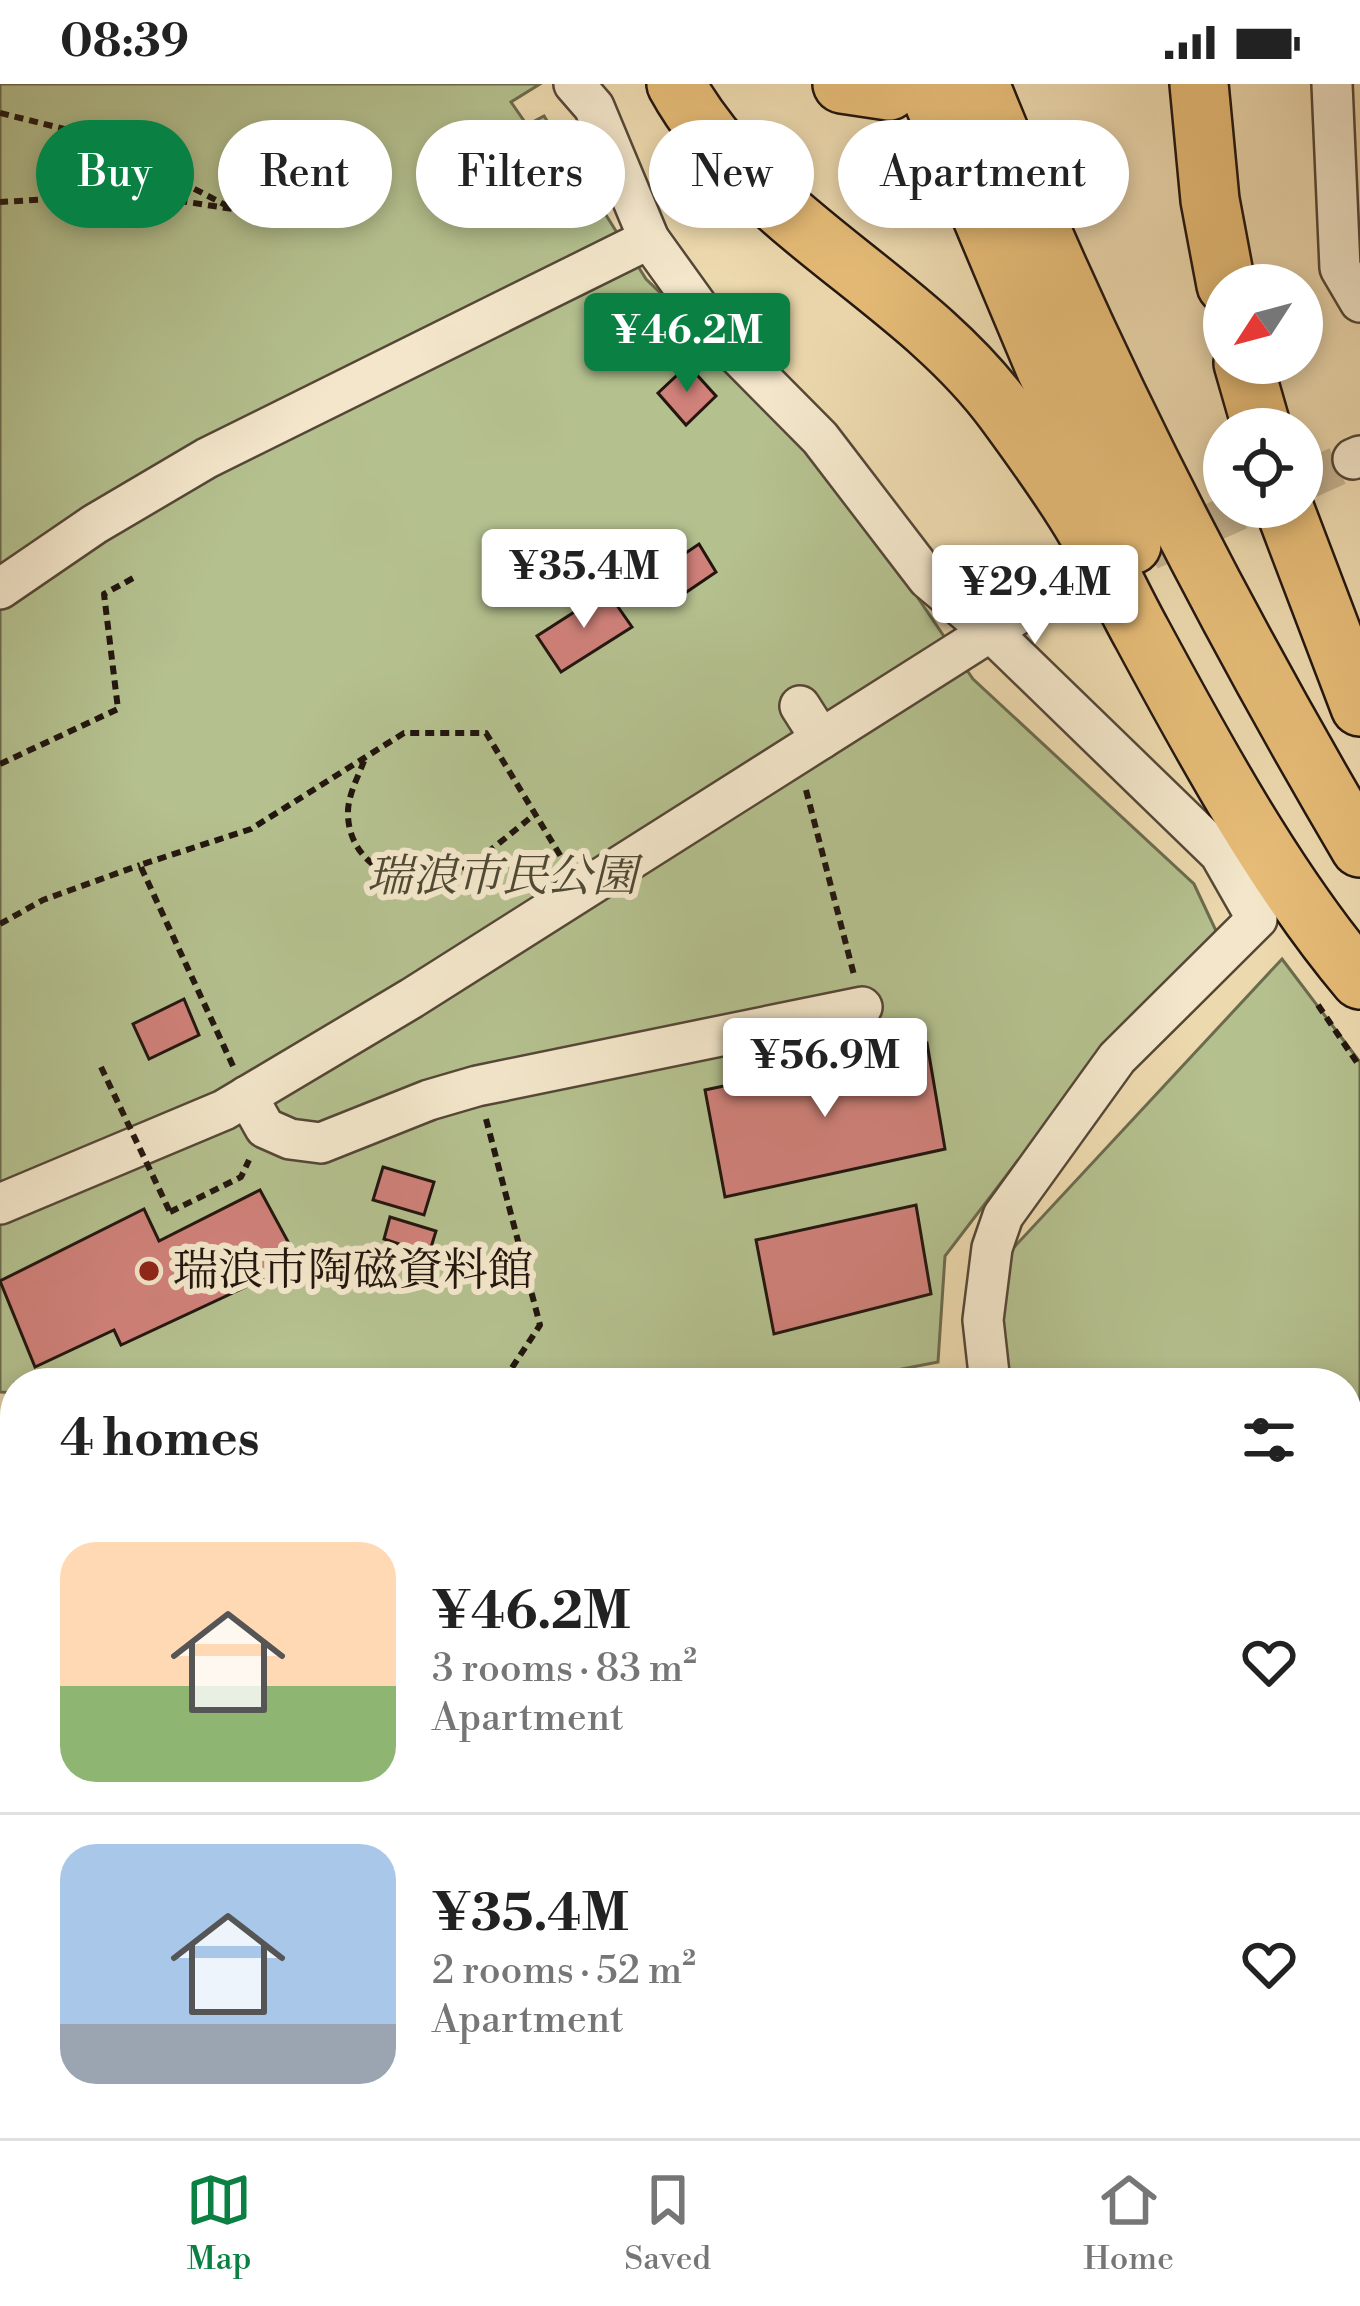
<!DOCTYPE html>
<meta charset="utf-8">
<style>
:root{--surface:#fff;--page:#f6f6f6;--text:#222;--muted:#767676;--line:#e0e0e0;--accent:#0b8043}
body{margin:0;font-family:"Libre Bodoni","Noto Serif JP",serif;background:var(--page);color:var(--text);height:100vh;display:flex;flex-direction:column;font-size:45px;white-space:nowrap}
*{box-sizing:border-box;margin:0}
p{font-size:39px;color:var(--muted)}
.icon{flex:none;width:66px;height:66px;fill:none;stroke:currentColor;stroke-width:2;stroke-linecap:round;stroke-linejoin:round}
.map{position:relative;flex:1;overflow:hidden}
.drawer{position:absolute;left:0px;top:1284px;width:1362px;height:771px;display:flex;flex-direction:column;background:var(--surface);border-radius:48px 48px 0 0;box-shadow:0 6px 18px #0003}
.drawer>*{flex:none}
.top-card{position:absolute;left:36px;top:36px;width:1290px;height:108px;display:flex;gap:24px}
.needle{width:78px;rotate:234deg}
.fabs{position:absolute;left:1203px;top:180px;display:grid;gap:24px}
.fabs a{display:grid;place-items:center;width:120px;height:120px;border-radius:50%;background:var(--surface);box-shadow:0 6px 18px #0003;font-size:60px}
.price{position:absolute;translate:-50% -102px;padding:0 27px;border-radius:12px;background:#fff;color:#222;font-size:39px;line-height:78px;filter:drop-shadow(0 3px 6px #0008)}
.price::after{content:'';position:absolute;left:50%;top:72px;width:36px;height:27px;margin-left:-18px;background:inherit;clip-path:polygon(0 0,100% 0,50% 100%)}
.price.selected{background:var(--accent);color:#fff}
ul{padding:0;list-style:none}
li{display:flex;align-items:center;gap:36px;height:300px;padding:0 60px}
li+li{border-top:3px solid var(--line)}
li span{display:grid;place-items:center;flex:none;width:336px;height:240px;border-radius:36px;color:#555}
li>.icon{margin-inline-start:auto}
span .icon{width:144px;height:144px;fill:#fffc;stroke-width:1}
li b{font-size:51px}
h2{display:flex;justify-content:space-between;align-items:center;height:144px;padding:0 60px;font-size:51px}
.tag{padding:0 42px;border-radius:54px;background:var(--surface);box-shadow:0 6px 18px #0003;font-size:42px;line-height:108px}
.tag.selected{background:var(--accent);color:#fff}
.status{display:flex;justify-content:space-between;align-items:center;height:84px;padding:0 60px;background:var(--surface);direction:ltr}
.status svg{height:33px;fill:currentColor}
.tab-bar{display:flex;justify-content:space-around;align-items:center;height:168px;border-top:3px solid var(--line);background:var(--surface);font-size:33px;color:var(--muted)}
.tab-bar a{display:grid;justify-items:center;gap:6px}
.tab-bar .selected{color:var(--accent)}
.map>svg:first-child{display:block}
.green{fill:#b4c08e;stroke:#6b6b4e;stroke-width:3}
.building{fill:#d0817a;stroke:#22160f;stroke-width:3}
.lines{fill:none;stroke-linecap:round;stroke-linejoin:round}
.minor-tunnel{stroke:#c4b28e;stroke-width:39;stroke-dasharray:39 20;stroke-linecap:butt}
.minor-casing{stroke:#554737;stroke-width:44}
.highway-casing{stroke:#22160f;stroke-width:62}
.path{stroke:#22160f;stroke-width:6;stroke-dasharray:9 6;stroke-linecap:butt}
.minor{stroke:#f3e6ca;stroke-width:39}
.highway{stroke:#e6bc77;stroke-width:57}
.path-bridge{stroke:#22160f;stroke-width:6;stroke-dasharray:9 6;stroke-linecap:butt}
.poi-dot{fill:#8f2418;stroke:#f3e6ca;stroke-width:4.5}
.labels{text-anchor:middle;dominant-baseline:central;stroke-width:12;stroke-linejoin:round;paint-order:stroke}
.park-label{font-size:45px;font-style:italic;fill:#4e4935;stroke:#f3e6ca}
.poi-label{font-size:45px;fill:#22160f;stroke:#f3e6ca;text-anchor:start}
</style>
<div class="status"><b>08:39</b><svg viewBox="0 0 49 12"><path d="M0 12V9h3v3zM5 12V6h3v6zM10 12V3h3v9zM15 12V0h3v12zM26 1h20v11H26zM47 4h2v5h-2z"/></svg></div>
<div class="map">
<svg width="1360" height="2054" viewBox="0 0 1360 2054">
<rect width="100%" height="100%" fill="#edd9ae"/>
<filter id="stains"><feTurbulence type="fractalNoise" baseFrequency=".00167" numOctaves="4"/><feColorMatrix values="0 0 0 0 .2 0 0 0 0 .09 0 0 0 0 .02 0 0 0 .5 -.17"/></filter>
<radialGradient id="worn" r=".72"><stop offset=".6" stop-color="#630" stop-opacity="0"/><stop offset="1" stop-color="#630" stop-opacity=".3"/></radialGradient>
<g class="green">
<path d="M 0,0 L 540,0 L 511,18 L 527,41 L 544,32 L 646,195 L 808,352 L 973,595 L 1194,800 L 1218,851 L 1154,919 L 1016,1079 L 945,1172 L 938,1278 L 830,1299 L 15,1299 L 15,1309 L 0,1308 Z"/>
<path d="M 1282,875 L 1360,978 L 1360,2054 L 0,2054 L 0,1357 L 15,1358 L 15,2040 L 1347,2040 L 1347,1299 L 952,1299 L 999,1289 L 1004,1174 Z"/>
</g>
<g class="building">
<path d="M 632,224 L 670,259 L 654,278 L 616,241 Z"/>
<path d="M 688,281 L 716,312 L 686,341 L 658,309 Z"/>
<path d="M 699,460 L 716,488 L 672,518 L 653,491 Z"/>
<path d="M 607,507 L 632,543 L 561,588 L 537,552 Z"/>
<path d="M 184,915 L 199,951 L 149,975 L 133,940 Z"/>
<path d="M 927,959 L 945,1065 L 725,1113 L 705,1006 Z"/>
<path d="M 383,1083 L 434,1098 L 424,1131 L 373,1116 Z"/>
<path d="M 260,1106 L 299,1178 L 121,1261 L 114,1246 L 35,1283 L 0,1197 L 144,1125 L 159,1157 Z"/>
<path d="M 916,1121 L 931,1210 L 774,1250 L 756,1156 Z"/>
<path d="M 390,1133 L 436,1147 L 429,1170 L 384,1155 Z"/>
</g>
<g class="lines">
<g class="minor-tunnel">
<path d="M 1302,398 L 1353,375"/>
<path d="M 1042,515 L 1247,423"/>
</g>
<defs>
<g id="minor">
<path d="M 574,0 L 594,23 L 649,155 L 718,251 L 820,354 L 928,495 L 990,547 L 1220,770 L 1257,835 L 1117,974 L 1003,1132 L 992,1164 L 983,1236 L 990,1299"/>
<path d="M 1332,0 L 1340,184 L 1360,218"/>
<path d="M 1353,375 L 1360,372"/>
<path d="M 0,505 L 95,440 L 207,374 L 649,155"/>
<path d="M 800,622 L 821,655"/>
<path d="M 247,1012 L 265,1044 L 290,1055 L 321,1059 L 429,1016 L 477,1002 L 862,923"/>
<path d="M 0,1120 L 224,1026 L 412,914 L 1042,515"/>
<path d="M 1347,1455 L 1360,1461"/>
</g>
<g id="highway">
<path d="M 676,0 C 752,138 912,202 1004,326 C 1032,364 1062,405 1086,446 C 1107,479 1123,516 1142,550 C 1204,665 1276,797 1360,896"/>
<path d="M 842,0 L 889,7"/>
<path d="M 926,0 L 1046,286 L 1132,461"/>
<path d="M 980,0 C 1086,265 1215,518 1360,764"/>
<path d="M 1199,0 L 1210,116 L 1226,201"/>
<path d="M 1243,279 L 1262,345"/>
<path d="M 1284,423 L 1360,623"/>
</g>
</defs>
<use href="#minor" class="minor-casing"/>
<use href="#highway" class="highway-casing"/>
<g class="path">
<path d="M 0,29 L 93,52 L 233,125 L 135,110 L 0,118"/>
<path d="M 364,677 C 358,693 347,713 348,731 C 349,779 400,806 443,796 C 462,792 516,745 535,730"/>
<path d="M 0,680 L 118,625 L 104,510 L 137,492"/>
<path d="M 806,706 L 854,891"/>
<path d="M 0,840 L 43,816 L 140,781"/>
<path d="M 1318,921 L 1360,983"/>
<path d="M 233,982 L 140,781 L 251,745 L 404,649 L 486,649 L 563,776"/>
<path d="M 486,1035 L 540,1241 L 502,1299"/>
<path d="M 170,1128 L 241,1093 L 249,1076"/>
<path d="M 1347,1703 L 1347,1708"/>
<path d="M 1347,1735 L 1360,1746"/>
<path d="M 1347,1805 L 1358,1786 L 1360,1769"/>
<path d="M 257,2040 L 264,2054"/>
<path d="M 1331,2040 L 1333,2054"/>
<path d="M 600,2054 L 615,2040"/>
</g>
<use href="#minor" class="minor"/>
<use href="#highway" class="highway"/>
<path class="path-bridge" d="M 101,983 L 170,1128"/>
</g>
<circle class="poi-dot" cx="149" cy="1187" r="12"/>
<g class="labels">
<g class="park-label">
<text x="502" y="793">瑞浪市民公園</text>
</g>
<g class="poi-label">
<text x="173" y="1187">瑞浪市陶磁資料館</text>
</g>
</g>
<rect width="100%" height="100%" filter="url(#stains)"/>
<rect width="100%" height="100%" fill="url(#worn)"/>
</svg>
<div class="fabs">
<a><svg class="needle" viewBox="-14 -14 28 28"><path d="M0-13l5 13h-10z" fill="#e53935"/><path d="M0 13l5-13h-10z" fill="#767676"/></svg></a>
<a><svg class="icon" aria-label="locate" viewBox="0 0 24 24"><circle cx="12" cy="12" r="6"/><path d="M12 2v4M12 18v4M2 12h4M18 12h4"/></svg></a>
</div>
<b class="price selected" style="left:687px;top:311px">¥46.2M</b>
<b class="price" style="left:584px;top:547px">¥35.4M</b>
<b class="price" style="left:1035px;top:563px">¥29.4M</b>
<b class="price" style="left:825px;top:1036px">¥56.9M</b>
<div class="top-card">
<a class="tag selected">Buy</a>
<a class="tag">Rent</a>
<a class="tag">Filters</a>
<a class="tag">New</a>
<a class="tag">Apartment</a>
</div>
<section class="drawer">
<h2>4 homes<svg class="icon" aria-label="filters" viewBox="0 0 24 24"><path d="M4 7h16M4 17h16"/><circle cx="9" cy="7" r="2"/><circle cx="15" cy="17" r="2"/></svg></h2>
<ul>
<li><span style="background:linear-gradient(#ffd9b3 60%,#8fb573 0)"><svg class="icon" aria-label="home" viewBox="0 0 24 24"><path d="M3 11l9-7 9 7M6 9v11h12V9"/></svg></span><div><b>¥46.2M</b><p>3 rooms · 83 m²</p><p>Apartment</p></div><svg class="icon" aria-label="heart" viewBox="0 0 24 24"><path d="M12 20l-8-8c-3-5 5-10 8-4 3-6 11-1 8 4z"/></svg></li>
<li><span style="background:linear-gradient(#a9c7e8 75%,#9aa5b1 0)"><svg class="icon" aria-label="home" viewBox="0 0 24 24"><path d="M3 11l9-7 9 7M6 9v11h12V9"/></svg></span><div><b>¥35.4M</b><p>2 rooms · 52 m²</p><p>Apartment</p></div><svg class="icon" aria-label="heart" viewBox="0 0 24 24"><path d="M12 20l-8-8c-3-5 5-10 8-4 3-6 11-1 8 4z"/></svg></li>
</ul>
</section>
</div>
<nav class="tab-bar">
<a class="selected"><svg class="icon" aria-label="map" viewBox="0 0 24 24"><path d="M3 6l6-2 6 2 6-2v14l-6 2-6-2-6 2zM9 4v14M15 6v14"/></svg>Map</a>
<a><svg class="icon" aria-label="saved" viewBox="0 0 24 24"><path d="M7 4h10v16l-5-4-5 4z"/></svg>Saved</a>
<a><svg class="icon" aria-label="home" viewBox="0 0 24 24"><path d="M3 11l9-7 9 7M6 9v11h12V9"/></svg>Home</a>
</nav>
